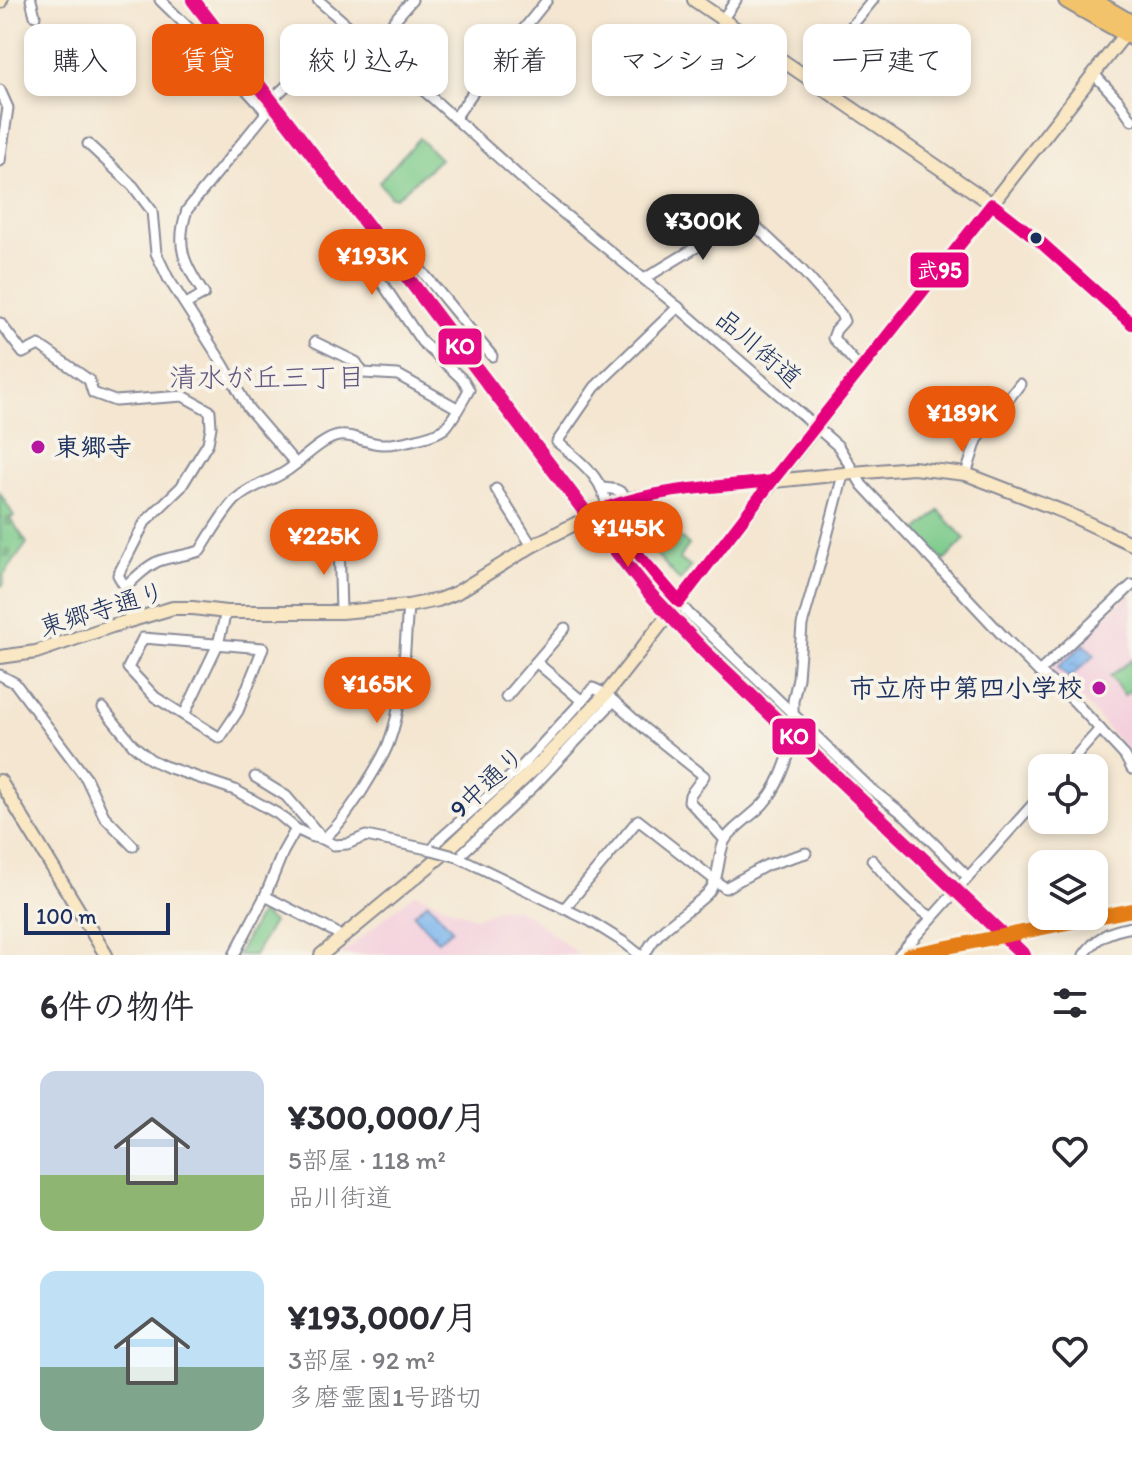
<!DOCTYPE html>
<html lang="ja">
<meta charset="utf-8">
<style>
:root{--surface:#fff;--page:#f7f7f7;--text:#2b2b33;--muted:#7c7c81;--accent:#ea580c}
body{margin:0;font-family:Itim,"Klee One",sans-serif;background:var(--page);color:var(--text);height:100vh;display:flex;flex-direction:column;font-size:30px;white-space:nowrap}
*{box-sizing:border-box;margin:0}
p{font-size:26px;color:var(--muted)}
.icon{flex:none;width:44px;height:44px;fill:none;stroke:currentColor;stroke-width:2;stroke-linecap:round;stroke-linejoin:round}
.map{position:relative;height:955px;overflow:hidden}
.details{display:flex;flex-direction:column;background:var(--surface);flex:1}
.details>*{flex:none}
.top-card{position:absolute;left:24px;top:24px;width:1084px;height:72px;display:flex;gap:16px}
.tools{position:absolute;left:1028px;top:754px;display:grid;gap:16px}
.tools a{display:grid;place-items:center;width:80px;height:80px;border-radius:16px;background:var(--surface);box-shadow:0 4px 12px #0003;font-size:40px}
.scale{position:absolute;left:24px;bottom:20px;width:146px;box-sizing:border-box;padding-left:8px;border:4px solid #1b2f5e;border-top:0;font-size:22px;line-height:28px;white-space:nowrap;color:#1b2f5e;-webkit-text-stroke:6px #f7f3e8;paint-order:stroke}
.price{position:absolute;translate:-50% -68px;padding:0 18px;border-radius:28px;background:var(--accent);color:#fff;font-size:26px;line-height:52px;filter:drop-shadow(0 2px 4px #0008)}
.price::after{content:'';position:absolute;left:50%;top:48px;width:24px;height:18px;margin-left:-12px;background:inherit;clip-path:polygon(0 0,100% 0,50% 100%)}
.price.selected{background:#222;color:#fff}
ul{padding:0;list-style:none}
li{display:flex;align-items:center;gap:24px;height:200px;padding:0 40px}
li span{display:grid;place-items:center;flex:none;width:224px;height:160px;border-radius:16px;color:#555}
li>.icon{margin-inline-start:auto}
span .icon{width:96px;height:96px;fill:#fffc;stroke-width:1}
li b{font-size:34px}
h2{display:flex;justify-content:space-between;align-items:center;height:96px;padding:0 40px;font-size:34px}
.pill{padding:0 28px;border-radius:16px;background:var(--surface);box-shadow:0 4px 12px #0003;font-size:28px;line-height:72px}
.pill.selected{background:var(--accent);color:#fff}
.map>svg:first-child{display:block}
.built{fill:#f4cfdd}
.cemetery{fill:url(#cemetery-stones);stroke:#4c7c74;stroke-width:2}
.green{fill:#7cca8a;stroke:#4c7c74;stroke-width:2}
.water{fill:url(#water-ripples);stroke:#4c72a6;stroke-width:2}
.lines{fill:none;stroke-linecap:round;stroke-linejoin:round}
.street-casing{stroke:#888a97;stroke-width:13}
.secondary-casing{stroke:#888a97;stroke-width:16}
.highway-casing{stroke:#888a97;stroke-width:20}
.street{stroke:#fff;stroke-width:9}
.secondary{stroke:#fae7c3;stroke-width:12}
.highway{stroke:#f2c36a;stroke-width:16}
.street-bridge-casing{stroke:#888a97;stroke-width:13;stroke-linecap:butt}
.street-bridge{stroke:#fff;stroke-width:9}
.bus-1-casing{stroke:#f7f3e8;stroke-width:18}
.bus-1{stroke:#e5007d;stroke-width:12}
.rail-1-casing{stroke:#f7f3e8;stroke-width:20}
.rail-2-casing{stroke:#f7f3e8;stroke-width:20}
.rail-1{stroke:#e50b84;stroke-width:14}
.rail-2{stroke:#e47d13;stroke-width:14}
.bus-dot{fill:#1b2f5e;stroke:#f7f3e8;stroke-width:3}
.poi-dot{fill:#b5179e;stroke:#f7f3e8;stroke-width:3}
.labels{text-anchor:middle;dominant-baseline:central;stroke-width:8;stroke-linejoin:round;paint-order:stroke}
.street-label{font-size:26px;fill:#1b2f5e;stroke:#f7f3e8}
.poi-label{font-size:26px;font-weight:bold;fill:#1b2f5e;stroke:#f7f3e8;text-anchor:start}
.neighbourhood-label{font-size:28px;fill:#635882;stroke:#f7f3e8}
.line-badge{stroke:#f7f3e8;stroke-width:3}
.badge-label{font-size:22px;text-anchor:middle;font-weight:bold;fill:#fff}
</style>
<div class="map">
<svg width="1132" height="955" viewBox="0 0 1132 955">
<defs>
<pattern id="cemetery-stones" width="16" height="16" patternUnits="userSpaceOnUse" patternTransform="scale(2)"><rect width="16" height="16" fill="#7cca8a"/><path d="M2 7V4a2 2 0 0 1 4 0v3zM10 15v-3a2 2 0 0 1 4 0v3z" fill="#65a474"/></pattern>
<pattern id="water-ripples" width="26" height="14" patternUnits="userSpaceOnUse" patternTransform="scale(2)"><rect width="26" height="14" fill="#7db5ed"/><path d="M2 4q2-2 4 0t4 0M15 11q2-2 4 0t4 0" fill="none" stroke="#6694c3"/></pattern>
</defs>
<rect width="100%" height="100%" fill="#f7f3e8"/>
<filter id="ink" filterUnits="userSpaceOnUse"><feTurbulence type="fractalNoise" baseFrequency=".0125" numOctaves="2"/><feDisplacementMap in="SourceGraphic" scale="16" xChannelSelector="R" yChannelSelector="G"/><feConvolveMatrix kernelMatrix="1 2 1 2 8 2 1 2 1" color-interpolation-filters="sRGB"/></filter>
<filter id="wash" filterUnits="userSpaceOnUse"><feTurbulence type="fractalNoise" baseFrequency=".006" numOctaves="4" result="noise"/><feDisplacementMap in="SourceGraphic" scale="32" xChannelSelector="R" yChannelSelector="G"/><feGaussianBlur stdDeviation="1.8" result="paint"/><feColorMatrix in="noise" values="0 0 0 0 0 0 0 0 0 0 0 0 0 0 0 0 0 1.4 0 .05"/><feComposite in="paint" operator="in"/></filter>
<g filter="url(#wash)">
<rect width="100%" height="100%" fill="#f4e6d0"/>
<g class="built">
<path d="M 1132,592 L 1132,759 L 1124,747 L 1087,705 L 1047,672 Z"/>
<path d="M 415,893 L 475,918 L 497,909 L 514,908 L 530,916 L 579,955 L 340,955 Z"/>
</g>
<path class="cemetery" d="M 0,493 L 14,516 L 10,518 L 27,543 L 4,575 L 3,586 L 0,585 Z"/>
<g class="green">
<path d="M 419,138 L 440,159 L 397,197 L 391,197 L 379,182 Z"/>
<path d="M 939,511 L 965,539 L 944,561 L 916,532 Z"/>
<path d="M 664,525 L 689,545 L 679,559 L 691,567 L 680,581 L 646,543 Z"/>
<path d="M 1132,660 L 1132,689 L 1124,695 L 1110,676 Z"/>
<path d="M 260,914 L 273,922 L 254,955 L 237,955 Z"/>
</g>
<g class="water">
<path d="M 1084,644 L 1095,655 L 1069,678 L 1058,667 Z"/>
<path d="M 428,902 L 452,929 L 438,941 L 414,914 Z"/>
</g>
</g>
<g filter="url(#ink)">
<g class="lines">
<defs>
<g id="street">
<path d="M 31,0 L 35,16"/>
<path d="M 160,0 L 196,35 L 263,108"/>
<path d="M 318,0 L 430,96 L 530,186 L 678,307 L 838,446 L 862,485 L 1005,638 L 1039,672 L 1073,700 L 1100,729 L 1125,756 L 1132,769"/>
<path d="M 722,20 L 736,0"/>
<path d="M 372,46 L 412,0"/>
<path d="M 1094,74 L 1118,100 L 1132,120"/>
<path d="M 809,78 L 873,0"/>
<path d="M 0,90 L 8,108 L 0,161"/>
<path d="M 455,118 L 474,91 L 547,0"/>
<path d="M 88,144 L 133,186 L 152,211 L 156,253 L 168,278 L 223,364 L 248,408 L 296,464"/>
<path d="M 644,279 L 746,217 L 801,269 L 841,314 L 844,321 L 836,330 L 833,338 L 861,369"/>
<path d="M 186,304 L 204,294 C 184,264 175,246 187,210 L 266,113 L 263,108 L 304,69 L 347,25"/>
<path d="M 678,307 L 595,387 L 557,442 C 580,461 611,483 606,517 L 689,614 L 871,789 L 907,817 L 968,877"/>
<path d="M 0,323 L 23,353 L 39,345 L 89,380 L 93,393 L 115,401 L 183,396 L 210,411 L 211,427 L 208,443 L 181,487 L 145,522 L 118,575 L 125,587 L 130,620"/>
<path d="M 315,342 L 356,362 L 363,373 L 398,375 L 457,408"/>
<path d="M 454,356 L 446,364 L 422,342 L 372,268 L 400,245 L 492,356"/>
<path d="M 966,474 L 977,440 L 1020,384"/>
<path d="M 601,488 C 613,489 620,488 627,499"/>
<path d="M 496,489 L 532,546"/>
<path d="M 339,540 L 341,612"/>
<path d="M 125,587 C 136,578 148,564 162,560 C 175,556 188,555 200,551 C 211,534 221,515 235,500 C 251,485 271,482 288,470 C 302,460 323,438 339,436 C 354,434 368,444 382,444 C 395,445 438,436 446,427 C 455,416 462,402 469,390 L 464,381 L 446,364"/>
<path d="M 143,638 L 263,648 L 238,711 L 220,738 L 155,697 L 128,668 Z"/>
<path d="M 536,662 L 582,701 L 593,688 L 606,694 L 645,729 L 704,776 L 690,795 L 689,801 L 725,840"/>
<path d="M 1039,672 L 1132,585"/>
<path d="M 0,675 L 15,683 L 86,778 L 104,816 L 133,846"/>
<path d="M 606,694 L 610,705 L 534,786 L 458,857 L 590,921 L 625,943 L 640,955"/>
<path d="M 506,697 L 565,628"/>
<path d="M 103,708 L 133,745 L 150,759 L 164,766 L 235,790 L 278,814 L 296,829 L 313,837 L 323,839 L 334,845 L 347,844 L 366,836 L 432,850 L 440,839 L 523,765 L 582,701"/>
<path d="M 184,715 L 218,644 L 226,612"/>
<path d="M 793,715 L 793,701 L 798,678 L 802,625 L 820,563 L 843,475"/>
<path d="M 1065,768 L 1100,729"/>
<path d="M 255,777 L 286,796 L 323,839"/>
<path d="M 323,839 C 339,826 350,809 362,791 C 371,775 383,759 389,742 C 405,699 404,651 408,606"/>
<path d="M 872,860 C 890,881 908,904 932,917"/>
<path d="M 265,896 L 335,932 L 341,938"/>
<path d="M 564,909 L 638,820 L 725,888 L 767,865 L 806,853"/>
<path d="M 234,955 L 265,896 L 283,852 L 296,829"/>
<path d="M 645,955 C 657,927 685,915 706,895 C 720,882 717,859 724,842 C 730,829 754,815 764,803 C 778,787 785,767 791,747"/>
<path d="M 899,955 L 1042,794"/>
<path d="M 1084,955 C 1097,936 1110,931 1132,927"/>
</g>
<g id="secondary">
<path d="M 694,0 L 992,204 L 1037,239 L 1132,324"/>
<path d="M 0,2 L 1,0"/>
<path d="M 0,657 L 36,652 L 112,626 L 173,608 L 193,608 L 226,612 L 341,612 L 408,606 L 438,600 L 456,593 L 532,546 L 608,507 L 627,499 L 666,492 L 853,473 L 913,468 L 966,474 L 1064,512 L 1132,544"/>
<path d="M 0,781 L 106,955"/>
<path d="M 321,955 L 441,856 L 537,766 L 606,694 L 1129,29"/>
</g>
<g id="highway">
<path d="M 1067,0 L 1132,37"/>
<path d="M 1091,0 L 1132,24"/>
</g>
</defs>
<use href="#street" class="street-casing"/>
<use href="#secondary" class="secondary-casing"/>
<use href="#highway" class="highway-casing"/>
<use href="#street" class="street"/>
<use href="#secondary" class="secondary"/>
<use href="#highway" class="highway"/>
<defs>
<path id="street-bridge" d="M 432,850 L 458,857"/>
</defs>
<use href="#street-bridge" class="street-bridge-casing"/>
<use href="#street-bridge" class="street-bridge"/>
<defs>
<g id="bus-1">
<path d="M 772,481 L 679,602 L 606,517 L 608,507 C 661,488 717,487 772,481 Z"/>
<path d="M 772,481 L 992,204 L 1037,239 L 1132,324"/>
</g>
</defs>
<use href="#bus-1" class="bus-1-casing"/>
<use href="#bus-1" class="bus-1"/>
<defs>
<path id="rail-1" d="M 193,0 L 392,257 L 589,517 L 651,595 L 703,650 L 1024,955"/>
<path id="rail-2" d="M 908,955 L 1132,910"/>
</defs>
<use href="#rail-1" class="rail-1-casing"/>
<use href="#rail-2" class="rail-2-casing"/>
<use href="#rail-1" class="rail-1"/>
<use href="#rail-2" class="rail-2"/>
</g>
</g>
<circle class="bus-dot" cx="1036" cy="238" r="7"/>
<g class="poi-dot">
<circle cx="38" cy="447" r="8"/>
<circle cx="1099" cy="688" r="8"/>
</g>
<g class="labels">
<g class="street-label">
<text transform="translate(759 348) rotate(41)">品川街道</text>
<text transform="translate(102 609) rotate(-17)">東郷寺通り</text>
<text transform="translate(487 782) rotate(-43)">9中通り</text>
</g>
<g class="poi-label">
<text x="54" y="447">東郷寺</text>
<text x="1083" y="688" text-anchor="end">市立府中第四小学校</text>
</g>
<g class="neighbourhood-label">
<text x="267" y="377">清水が丘三丁目</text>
</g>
</g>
<g class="line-badge">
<rect x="909" y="251" width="61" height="38" rx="8" fill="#e5007d"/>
<rect x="437" y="327" width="46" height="39" rx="8" fill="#e50b84"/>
<rect x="771" y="717" width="46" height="39" rx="8" fill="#e50b84"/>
</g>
<g class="badge-label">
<text x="939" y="278">武95</text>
<text x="460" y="354">KO</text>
<text x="794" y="744">KO</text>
</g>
</svg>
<div class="tools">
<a><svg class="icon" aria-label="locate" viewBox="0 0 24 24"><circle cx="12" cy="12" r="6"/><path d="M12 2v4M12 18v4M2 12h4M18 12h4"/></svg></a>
<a><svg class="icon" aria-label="layers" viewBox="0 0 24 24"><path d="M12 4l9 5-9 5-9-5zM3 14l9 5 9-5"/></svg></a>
</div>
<div class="scale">100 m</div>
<b class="price selected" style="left:703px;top:262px">¥300K</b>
<b class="price" style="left:372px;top:297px">¥193K</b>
<b class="price" style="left:962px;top:454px">¥189K</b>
<b class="price" style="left:628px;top:569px">¥145K</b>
<b class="price" style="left:324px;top:577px">¥225K</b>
<b class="price" style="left:377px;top:725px">¥165K</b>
<div class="top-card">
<a class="pill">購入</a>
<a class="pill selected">賃貸</a>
<a class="pill">絞り込み</a>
<a class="pill">新着</a>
<a class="pill">マンション</a>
<a class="pill">一戸建て</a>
</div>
</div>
<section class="details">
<h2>6件の物件<svg class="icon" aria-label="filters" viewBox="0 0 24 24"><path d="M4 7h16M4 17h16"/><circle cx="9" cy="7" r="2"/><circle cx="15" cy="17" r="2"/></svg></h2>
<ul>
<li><span style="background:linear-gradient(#c9d6e8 65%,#8fb573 0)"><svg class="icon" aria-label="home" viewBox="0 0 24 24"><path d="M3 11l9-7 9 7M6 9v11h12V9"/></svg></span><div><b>¥300,000/月</b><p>5部屋 · 118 m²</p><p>品川街道</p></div><svg class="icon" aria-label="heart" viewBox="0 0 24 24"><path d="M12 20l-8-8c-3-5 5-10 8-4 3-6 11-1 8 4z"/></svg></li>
<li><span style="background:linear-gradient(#bfe0f5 60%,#7fa58c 0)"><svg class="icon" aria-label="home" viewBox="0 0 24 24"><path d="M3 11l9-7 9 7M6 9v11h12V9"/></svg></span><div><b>¥193,000/月</b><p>3部屋 · 92 m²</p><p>多磨霊園1号踏切</p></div><svg class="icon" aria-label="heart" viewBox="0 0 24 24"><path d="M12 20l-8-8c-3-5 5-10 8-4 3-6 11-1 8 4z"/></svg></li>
</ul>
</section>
